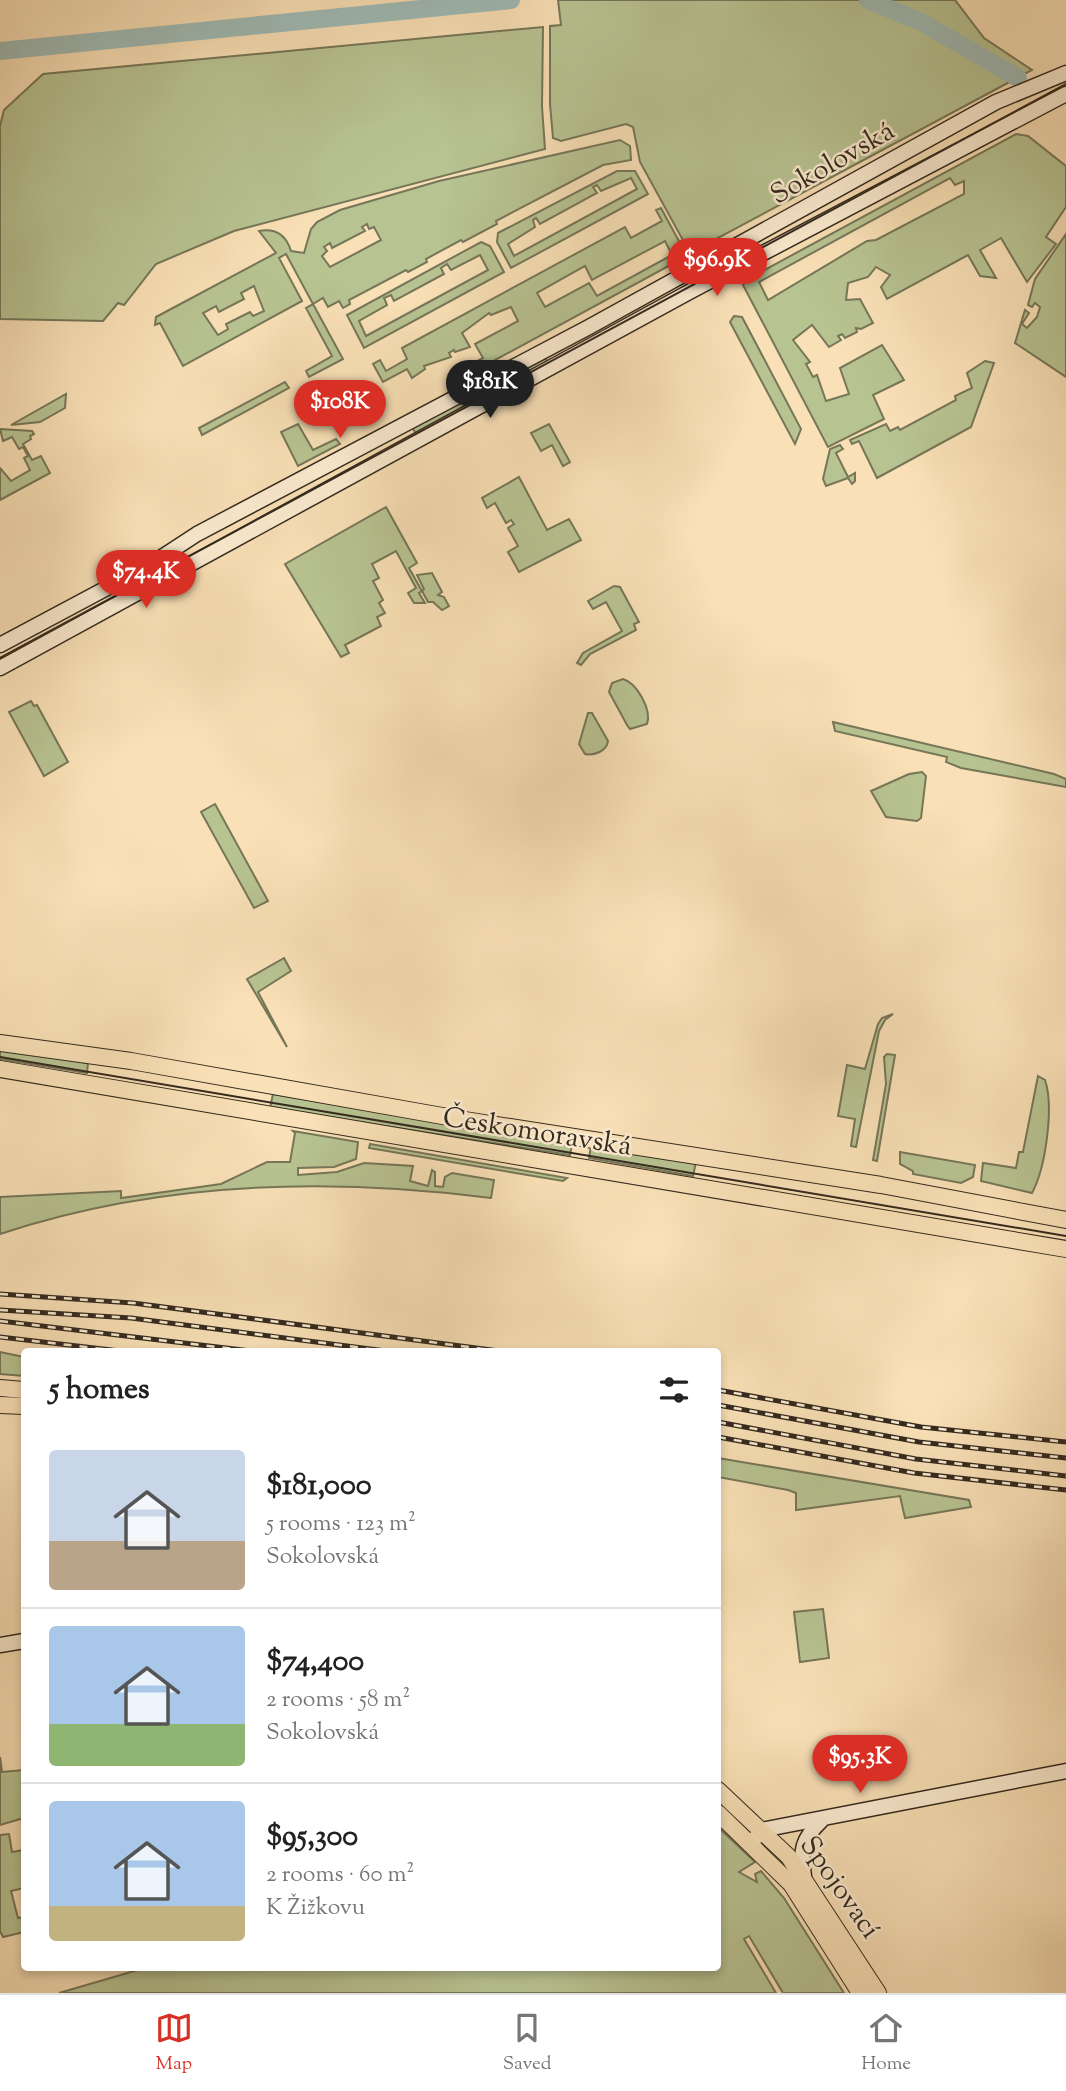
<!DOCTYPE html>
<meta charset="utf-8">
<style>
:root{--surface:#fff;--page:#f6f6f6;--text:#222;--muted:#767676;--line:#e0e0e0;--accent:#d93025}
body{margin:0;font-family:"Sorts Mill Goudy",serif;background:var(--page);color:var(--text);height:100vh;display:flex;flex-direction:column;font-size:26px;white-space:nowrap}
*{box-sizing:border-box;margin:0}
p{font-size:23px;color:var(--muted)}
.icon{flex:none;width:38px;height:38px;fill:none;stroke:currentColor;stroke-width:2;stroke-linecap:round;stroke-linejoin:round}
.map{position:relative;flex:1;overflow:hidden}
.sheet{position:absolute;left:21px;top:1348px;width:700px;height:623px;display:flex;flex-direction:column;background:var(--surface);border-radius:7px;box-shadow:0 4px 10px #0003}
.sheet>*{flex:none}
.price{position:absolute;translate:-50% -60px;padding:0 16px;border-radius:24px;background:var(--accent);color:#fff;font-size:23px;line-height:46px;filter:drop-shadow(0 2px 4px #0008)}
.price::after{content:'';position:absolute;left:50%;top:42px;width:21px;height:16px;margin-left:-10px;background:inherit;clip-path:polygon(0 0,100% 0,50% 100%)}
.price.current{background:#222;color:#fff}
ul{padding:0;list-style:none}
li{display:flex;align-items:center;gap:21px;height:175px;padding:0 28px}
li+li{border-top:2px solid var(--line)}
li span{display:grid;place-items:center;flex:none;width:196px;height:140px;border-radius:7px;color:#555}
li>.icon{margin-inline-start:auto}
span .icon{width:84px;height:84px;fill:#fffc;stroke-width:1}
li b{font-size:30px}
h2{display:flex;justify-content:space-between;align-items:center;height:84px;padding:0 28px;font-size:30px}
.tab-bar{display:flex;justify-content:space-around;align-items:center;height:98px;border-top:2px solid var(--line);background:var(--surface);font-size:19px;color:var(--muted)}
.tab-bar a{display:grid;justify-items:center;gap:4px}
.tab-bar .current{color:var(--accent)}
.map>svg:first-child{display:block}
.green{fill:#b8c392;stroke:#767658;stroke-width:2;fill-rule:evenodd}
.lines{fill:none;stroke-linecap:round;stroke-linejoin:round}
.river{stroke:#9fbbb5;stroke-width:18}
.secondary-casing{stroke:#33291e;stroke-width:17}
.primary-casing{stroke:#33291e;stroke-width:18}
.secondary{stroke:#fbebd0;stroke-width:14}
.primary{stroke:#f9e0b6;stroke-width:16}
.tram{stroke:#33291e;stroke-width:2}
.rail-casing{stroke:#33291e;stroke-width:5}
.rail{stroke:#fbebd0;stroke-width:2.5;stroke-dasharray:8;stroke-linecap:butt}
.labels{text-anchor:middle;dominant-baseline:central;stroke-width:5;stroke-linejoin:round;paint-order:stroke}
.street-label{font-size:28px;fill:#33291e;stroke:#fbebd0}
</style>
<div class="map">
<svg width="1066" height="1993" viewBox="0 0 1066 1993">
<rect width="100%" height="100%" fill="#f9e0b6"/>
<filter id="stains"><feTurbulence type="fractalNoise" baseFrequency=".00286" numOctaves="4"/><feColorMatrix values="0 0 0 0 .2 0 0 0 0 .09 0 0 0 0 .02 0 0 0 .5 -.17"/></filter>
<radialGradient id="worn" r=".72"><stop offset=".6" stop-color="#630" stop-opacity="0"/><stop offset="1" stop-color="#630" stop-opacity=".3"/></radialGradient>
<g class="green">
<path d="M 558,0 L 955,0 L 984,38 L 1032,70 L 690,253 L 640,162 L 633,127 L 626,124 L 561,141 L 553,138 L 550,104 L 550,26 L 561,25 Z"/>
<path d="M 543,27 L 542,106 L 545,149 L 234,231 L 156,264 L 124,305 L 118,303 L 103,321 L 0,319 L 0,126 L 4,110 L 43,74 Z"/>
<path d="M 1016,134 L 1028,136 L 1066,166 L 1066,207 L 1046,237 L 1056,244 L 1027,282 L 1001,238 L 980,250 L 996,278 L 980,276 L 968,255 L 887,299 L 881,287 L 890,275 L 876,267 L 868,277 L 848,283 L 846,300 L 860,299 L 873,323 L 861,329 L 856,328 L 857,332 L 845,338 L 842,334 L 838,336 L 841,340 L 829,347 L 812,325 L 793,340 L 810,362 L 806,364 L 813,377 L 817,375 L 826,401 L 849,394 L 840,368 L 882,345 L 904,380 L 873,395 L 884,419 L 828,447 L 743,285 L 746,280 ZM 950,178 L 955,185 L 964,181 L 964,194 L 876,240 L 867,241 L 768,300 L 759,282 Z"/>
<path d="M 620,140 L 630,146 L 631,160 L 603,165 L 496,221 L 497,224 L 463,242 L 461,240 L 426,259 L 427,262 L 408,272 L 406,270 L 349,300 L 350,304 L 343,308 L 339,301 L 328,307 L 323,298 L 313,304 L 343,359 L 309,377 L 306,371 L 332,356 L 306,308 L 313,304 L 286,254 L 279,258 L 302,301 L 183,366 L 160,323 L 155,325 L 156,317 L 276,253 L 259,231 C 275,228 286,235 291,251 L 304,253 L 311,229 L 317,222 L 340,210 L 439,181 ZM 367,224 L 369,229 L 374,227 L 381,240 L 330,267 L 322,256 L 327,251 L 324,247 L 330,243 L 332,248 L 365,231 L 362,227 ZM 254,286 L 264,311 L 253,316 L 250,312 L 226,324 L 228,329 L 218,335 L 203,313 L 216,306 L 219,312 L 244,299 L 241,293 Z"/>
<path d="M 617,171 L 635,171 L 648,194 L 511,268 L 497,242 L 498,233 ZM 631,178 L 637,189 L 514,256 L 508,244 L 535,227 L 533,220 L 536,218 L 540,224 L 597,193 L 593,187 L 597,185 L 601,191 Z"/>
<path d="M 661,208 L 687,256 L 462,378 L 459,371 L 483,358 L 475,344 L 518,321 L 511,307 L 491,315 L 489,313 L 462,333 L 470,347 L 455,352 L 454,350 L 449,353 L 451,357 L 424,366 L 425,369 L 412,378 L 407,369 L 383,382 L 373,364 L 380,360 L 386,371 L 407,359 L 402,348 L 625,227 L 631,238 L 662,221 L 656,210 ZM 665,241 L 672,255 L 597,296 L 589,283 L 545,307 L 537,293 L 585,266 L 592,280 Z"/>
<path d="M 1066,234 L 1066,377 L 1015,343 L 1025,310 L 1029,313 L 1022,324 L 1027,328 L 1037,317 L 1040,307 L 1035,303 L 1032,307 L 1028,305 L 1035,279 Z"/>
<path d="M 481,242 L 490,246 L 504,272 L 364,348 L 347,315 ZM 480,255 L 488,270 L 366,336 L 359,321 L 387,305 L 384,298 L 391,295 L 394,301 L 444,274 L 441,268 L 447,264 L 451,270 Z"/>
<path d="M 734,316 L 742,317 L 801,429 L 795,444 L 730,322 Z"/>
<path d="M 544,355 L 548,363 L 417,436 L 412,427 Z"/>
<path d="M 985,361 L 994,363 L 971,427 L 877,478 L 859,441 L 852,444 L 850,440 L 886,424 L 890,431 L 898,427 L 900,430 L 956,400 L 955,396 L 972,388 L 967,373 Z"/>
<path d="M 285,382 L 289,388 L 202,435 L 199,428 Z"/>
<path d="M 66,394 L 65,408 L 40,422 L 11,425 Z"/>
<path d="M 298,424 L 313,450 L 336,439 L 340,444 L 298,466 L 281,432 Z"/>
<path d="M 549,424 L 570,462 L 563,466 L 552,445 L 541,451 L 531,433 Z"/>
<path d="M 0,429 L 32,431 L 34,434 L 30,436 L 31,439 L 23,444 L 32,460 L 41,456 L 50,473 L 0,500 L 0,468 L 11,481 L 30,470 L 24,458 L 28,456 L 23,447 L 19,449 L 12,437 L 3,441 Z"/>
<path d="M 840,445 L 843,449 L 836,453 L 848,477 L 855,473 L 855,481 L 852,484 L 848,478 L 826,486 L 823,479 L 830,449 Z"/>
<path d="M 519,477 L 547,530 L 569,519 L 581,540 L 519,572 L 508,552 L 518,546 L 508,528 L 514,524 L 511,520 L 506,523 L 495,503 L 487,508 L 482,498 Z"/>
<path d="M 386,507 L 417,563 L 409,568 L 422,591 L 424,589 L 417,575 L 432,573 L 442,592 L 438,595 L 444,597 L 449,606 L 442,610 L 433,602 L 428,602 L 422,591 L 419,593 L 425,603 L 414,603 L 408,593 L 416,588 L 396,551 L 372,564 L 379,578 L 373,581 L 383,600 L 379,603 L 385,613 L 377,617 L 381,626 L 345,645 L 349,653 L 341,657 L 285,564 Z"/>
<path d="M 614,586 L 620,587 L 639,622 L 634,624 L 636,630 L 590,654 L 581,665 L 577,663 L 583,653 L 622,631 L 606,602 L 593,609 L 588,601 Z"/>
<path d="M 623,679 C 637,683 652,710 647,724 L 630,729 L 627,725 L 609,692 L 612,683 Z"/>
<path d="M 31,701 L 34,706 L 37,705 L 68,762 L 44,776 L 9,712 Z"/>
<path d="M 588,713 L 592,713 L 608,741 C 607,751 594,756 585,754 L 579,744 Z"/>
<path d="M 833,722 L 1054,774 L 1066,779 L 1066,787 L 961,768 L 946,762 L 947,757 L 835,731 Z"/>
<path d="M 922,772 L 926,776 L 921,818 L 917,821 L 886,817 L 871,791 L 909,774 Z"/>
<path d="M 215,804 L 268,901 L 254,908 L 201,812 Z"/>
<path d="M 284,958 L 291,971 L 258,992 L 287,1047 L 247,979 Z"/>
<path d="M 893,1014 L 885,1020 L 879,1031 L 856,1147 L 851,1146 L 855,1119 L 838,1116 L 847,1065 L 865,1069 L 878,1024 L 882,1018 Z"/>
<path d="M 0,1049 L 88,1063 L 87,1073 L 0,1059 Z"/>
<path d="M 887,1054 L 895,1055 L 877,1161 L 873,1160 L 886,1084 L 884,1057 Z"/>
<path d="M 1038,1076 L 1045,1080 C 1054,1106 1046,1167 1032,1193 L 981,1181 L 983,1163 L 1016,1168 L 1019,1152 L 1023,1152 Z"/>
<path d="M 273,1094 L 572,1144 L 570,1155 L 270,1108 Z"/>
<path d="M 293,1131 L 358,1142 L 356,1159 L 334,1167 L 298,1168 L 298,1175 L 337,1172 L 364,1163 L 413,1166 L 410,1181 L 428,1186 L 432,1170 L 435,1172 L 435,1186 L 443,1187 L 445,1177 L 452,1173 L 494,1180 L 491,1198 C 327,1177 159,1181 0,1234 L 0,1197 L 121,1191 L 121,1198 L 221,1184 L 267,1162 L 290,1162 L 295,1133 Z"/>
<path d="M 370,1144 L 567,1178 L 563,1181 L 369,1148 Z"/>
<path d="M 591,1145 L 696,1162 L 693,1176 L 589,1158 Z"/>
<path d="M 900,1152 L 975,1165 L 973,1177 L 961,1183 L 913,1174 L 913,1171 L 900,1164 Z"/>
<path d="M 0,1352 L 24,1357 L 24,1376 L 0,1374 Z"/>
<path d="M 718,1458 L 969,1500 L 971,1507 L 905,1518 L 900,1496 L 796,1510 L 796,1493 L 788,1490 L 718,1477 Z"/>
<path d="M 823,1609 L 829,1658 L 800,1662 L 794,1612 Z"/>
<path d="M 0,1757 L 2,1772 L 24,1770 L 24,1818 L 0,1825 Z"/>
<path d="M 718,1827 L 755,1862 L 739,1872 L 757,1882 L 755,1874 L 761,1871 L 784,1898 L 844,1993 L 783,1993 L 749,1936 L 744,1939 L 776,1993 L 59,1993 L 148,1967 L 718,1967 Z"/>
<path d="M 9,1834 L 12,1852 L 24,1850 L 24,1888 L 11,1891 L 18,1918 L 24,1917 L 24,1932 L 3,1937 L 0,1931 L 0,1835 Z"/>
</g>
<g class="lines">
<g class="river">
<path d="M 868,0 L 921,22 L 1018,78"/>
<path d="M 0,51 L 511,0"/>
</g>
<defs>
<g id="secondary">
<path d="M 0,645 L 148,566 L 197,534 L 589,327 L 996,102 L 1066,73"/>
<path d="M 0,668 L 691,291 L 1066,94"/>
<path d="M 0,1645 L 24,1641"/>
<path d="M 751,1843 L 762,1830 L 1066,1771"/>
<path d="M 804,1876 C 800,1850 802,1839 821,1821"/>
</g>
<g id="primary">
<path d="M 0,1043 L 131,1061 L 465,1120 L 881,1185 L 1066,1220"/>
<path d="M 0,1069 L 1066,1249"/>
<path d="M 0,1388 L 24,1390"/>
<path d="M 0,1405 L 24,1406"/>
<path d="M 718,1790 L 789,1857 L 878,1993"/>
<path d="M 718,1813 L 791,1884 L 860,1993"/>
</g>
</defs>
<use href="#secondary" class="secondary-casing"/>
<use href="#primary" class="primary-casing"/>
<use href="#secondary" class="secondary"/>
<use href="#primary" class="primary"/>
<g class="tram">
<path d="M 0,658 L 1066,84"/>
<path d="M 0,1057 L 1066,1236"/>
</g>
<defs>
<g id="rail">
<path d="M 0,1294 L 133,1303 L 499,1351"/>
<path d="M 0,1310 L 131,1318 L 386,1351"/>
<path d="M 0,1321 L 251,1351"/>
<path d="M 0,1337 L 120,1351"/>
<path d="M 718,1390 L 921,1427 L 1066,1442"/>
<path d="M 718,1405 L 919,1442 L 1066,1458"/>
<path d="M 718,1422 L 916,1459 L 1066,1476"/>
<path d="M 718,1437 L 914,1473 L 1066,1490"/>
</g>
</defs>
<use href="#rail" class="rail-casing"/>
<use href="#rail" class="rail"/>
</g>
<g class="labels">
<g class="street-label">
<text transform="translate(833 164) rotate(-30)">Sokolovská</text>
<text transform="translate(537 1133) rotate(9)">Českomoravská</text>
<text transform="translate(839 1888) rotate(55)">Spojovací</text>
</g>
</g>
<rect width="100%" height="100%" filter="url(#stains)"/>
<rect width="100%" height="100%" fill="url(#worn)"/>
</svg>
<b class="price" style="left:717px;top:298px">$96.9K</b>
<b class="price current" style="left:490px;top:420px">$181K</b>
<b class="price" style="left:340px;top:440px">$108K</b>
<b class="price" style="left:146px;top:610px">$74.4K</b>
<b class="price" style="left:860px;top:1795px">$95.3K</b>
<section class="sheet">
<h2>5 homes<svg class="icon" aria-label="filters" viewBox="0 0 24 24"><path d="M4 7h16M4 17h16"/><circle cx="9" cy="7" r="2"/><circle cx="15" cy="17" r="2"/></svg></h2>
<ul>
<li><span style="background:linear-gradient(#c9d6e8 65%,#b9a48a 0)"><svg class="icon" aria-label="home" viewBox="0 0 24 24"><path d="M3 11l9-7 9 7M6 9v11h12V9"/></svg></span><div><b>$181,000</b><p>5 rooms · 123 m²</p><p>Sokolovská</p></div></li>
<li><span style="background:linear-gradient(#a9c7e8 70%,#8fb573 0)"><svg class="icon" aria-label="home" viewBox="0 0 24 24"><path d="M3 11l9-7 9 7M6 9v11h12V9"/></svg></span><div><b>$74,400</b><p>2 rooms · 58 m²</p><p>Sokolovská</p></div></li>
<li><span style="background:linear-gradient(#a9c7e8 75%,#c2b280 0)"><svg class="icon" aria-label="home" viewBox="0 0 24 24"><path d="M3 11l9-7 9 7M6 9v11h12V9"/></svg></span><div><b>$95,300</b><p>2 rooms · 60 m²</p><p>K Žižkovu</p></div></li>
</ul>
</section>
</div>
<nav class="tab-bar">
<a class="current"><svg class="icon" aria-label="map" viewBox="0 0 24 24"><path d="M3 6l6-2 6 2 6-2v14l-6 2-6-2-6 2zM9 4v14M15 6v14"/></svg>Map</a>
<a><svg class="icon" aria-label="saved" viewBox="0 0 24 24"><path d="M7 4h10v16l-5-4-5 4z"/></svg>Saved</a>
<a><svg class="icon" aria-label="home" viewBox="0 0 24 24"><path d="M3 11l9-7 9 7M6 9v11h12V9"/></svg>Home</a>
</nav>
